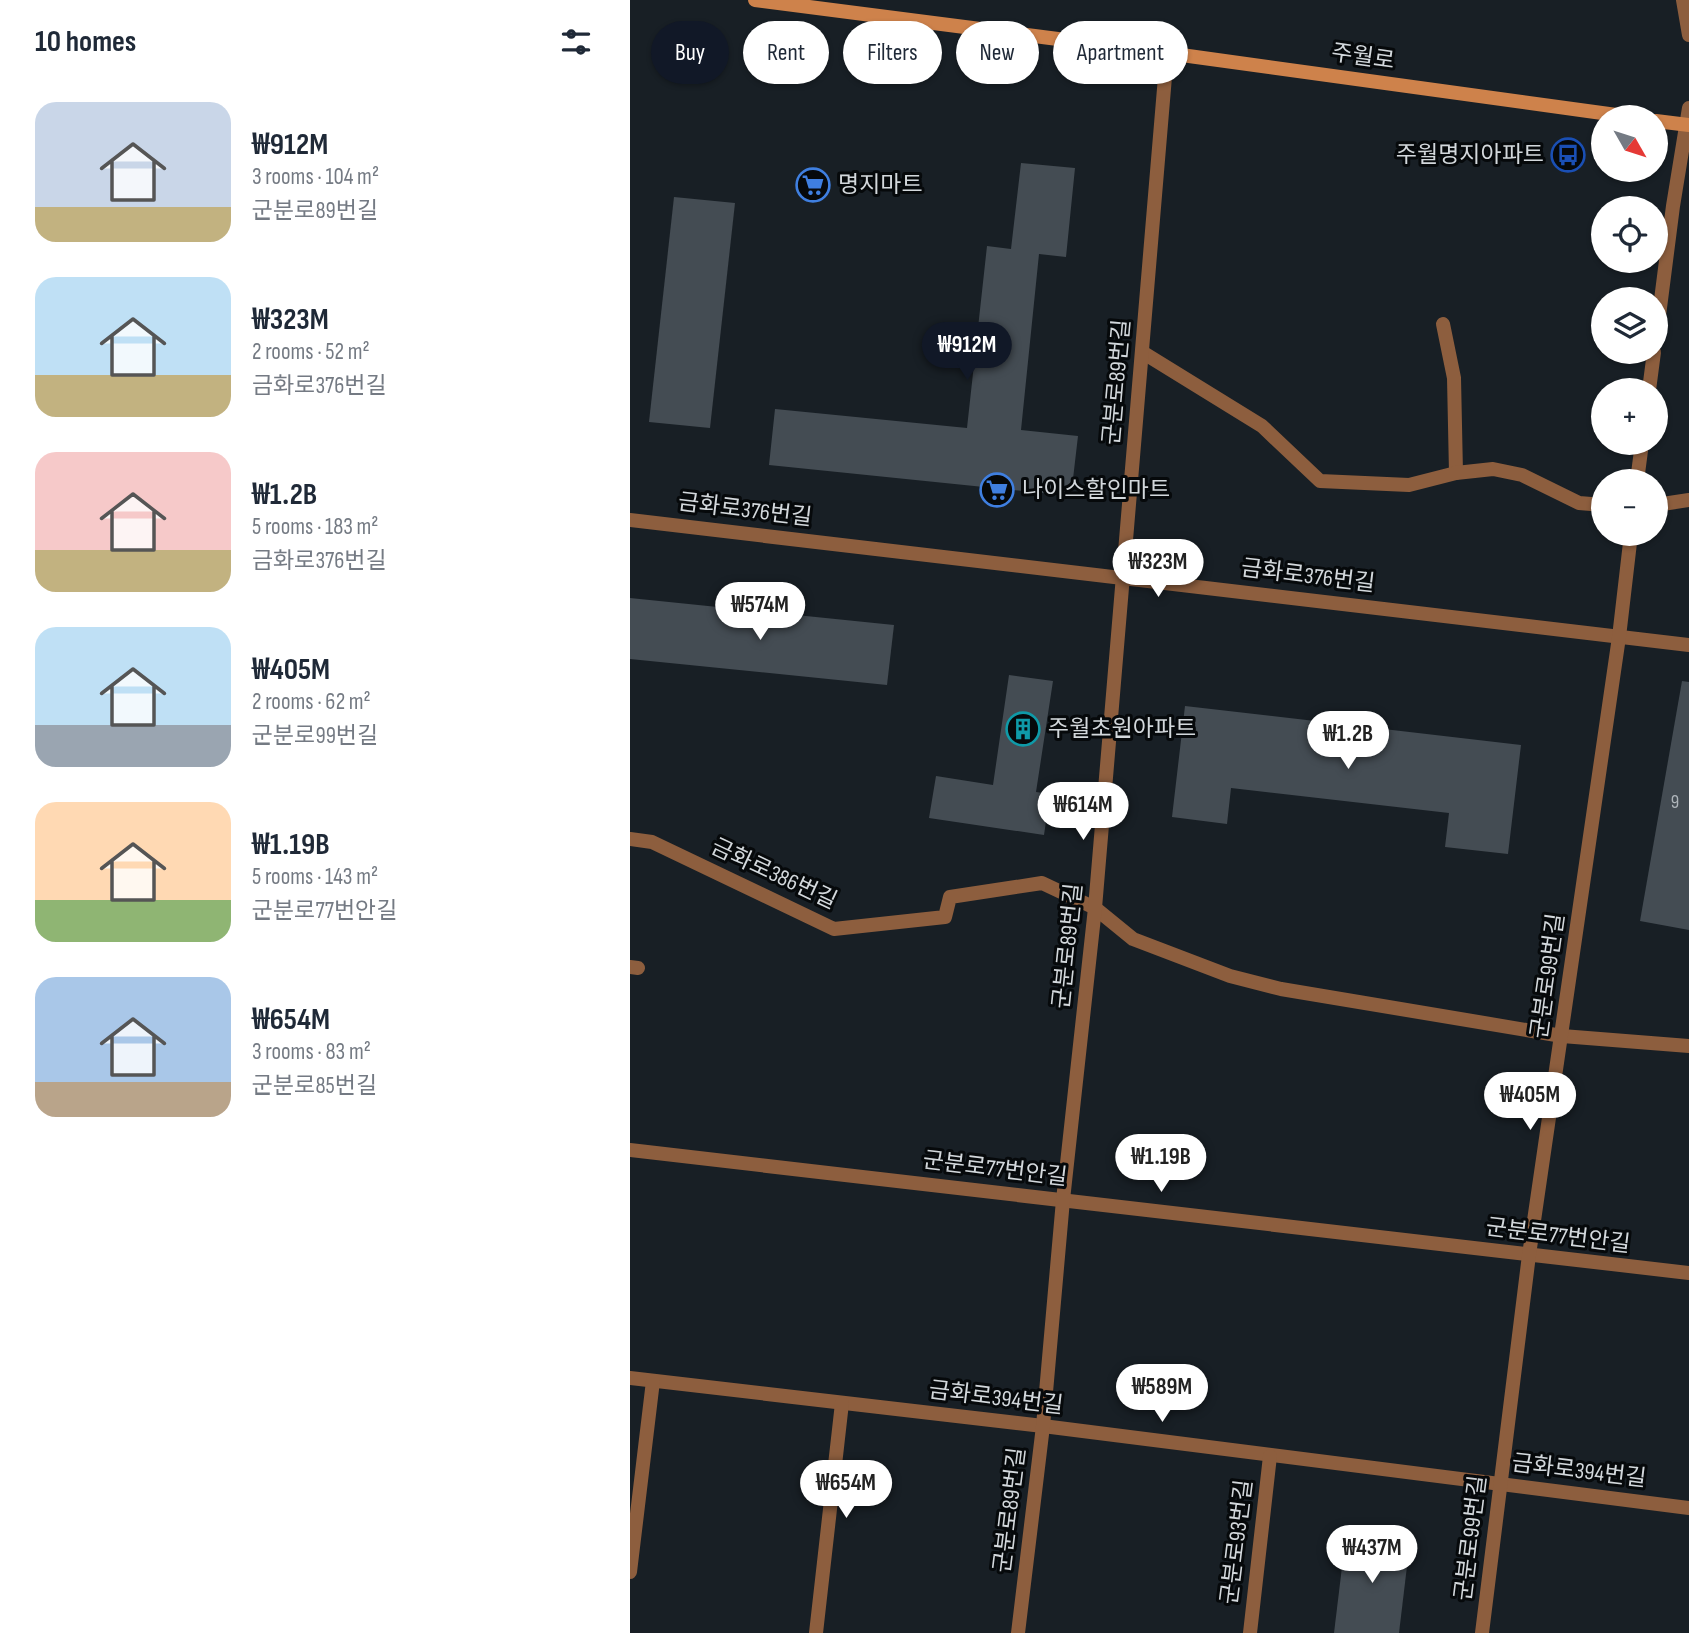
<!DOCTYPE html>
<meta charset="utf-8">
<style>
:root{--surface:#fff;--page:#f6f6f7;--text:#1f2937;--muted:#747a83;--accent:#111827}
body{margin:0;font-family:"Sofia Sans Condensed","Noto Sans KR",sans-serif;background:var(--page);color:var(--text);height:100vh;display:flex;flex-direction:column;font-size:26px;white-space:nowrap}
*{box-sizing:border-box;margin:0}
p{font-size:23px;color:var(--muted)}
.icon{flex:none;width:38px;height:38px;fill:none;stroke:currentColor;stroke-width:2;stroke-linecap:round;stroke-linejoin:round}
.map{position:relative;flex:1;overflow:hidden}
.sheet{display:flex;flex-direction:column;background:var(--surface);width:630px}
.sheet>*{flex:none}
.top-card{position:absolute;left:21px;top:21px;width:665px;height:63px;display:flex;gap:14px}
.needle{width:46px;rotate:129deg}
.buttons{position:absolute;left:961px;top:105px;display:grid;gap:14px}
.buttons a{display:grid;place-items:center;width:77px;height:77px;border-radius:50%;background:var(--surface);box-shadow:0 2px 5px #0004;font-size:35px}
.price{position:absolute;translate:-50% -60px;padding:0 16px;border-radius:24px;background:#fff;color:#222;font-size:23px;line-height:46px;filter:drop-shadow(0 2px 4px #0008)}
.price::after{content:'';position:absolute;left:50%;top:42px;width:21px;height:16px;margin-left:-10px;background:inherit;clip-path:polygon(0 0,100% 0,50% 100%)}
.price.current{background:var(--accent);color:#fff}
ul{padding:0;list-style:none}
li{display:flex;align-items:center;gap:21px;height:175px;padding:0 35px}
li span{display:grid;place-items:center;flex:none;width:196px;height:140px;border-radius:21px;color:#555}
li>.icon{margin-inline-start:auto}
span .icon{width:84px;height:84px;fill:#fffc;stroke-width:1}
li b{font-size:30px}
h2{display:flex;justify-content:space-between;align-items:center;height:84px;padding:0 35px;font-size:30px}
.tag{padding:0 24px;border-radius:32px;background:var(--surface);box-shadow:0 2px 5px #0004;font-size:24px;line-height:63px}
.tag.current{background:var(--accent);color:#fff}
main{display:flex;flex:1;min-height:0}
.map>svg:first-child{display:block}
.building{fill:#444c53}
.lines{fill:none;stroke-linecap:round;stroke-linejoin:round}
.lane{stroke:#8d5e3e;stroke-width:14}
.street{stroke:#8d5e3e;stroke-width:14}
.secondary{stroke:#ce824b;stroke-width:14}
.labels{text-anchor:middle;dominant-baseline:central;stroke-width:6;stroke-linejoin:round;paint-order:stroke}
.number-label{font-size:19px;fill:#afb5ba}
.street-label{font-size:23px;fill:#d3d8dc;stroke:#06090b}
.poi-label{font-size:23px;fill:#d3d8dc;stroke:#06090b;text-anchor:start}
</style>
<main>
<section class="sheet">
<h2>10 homes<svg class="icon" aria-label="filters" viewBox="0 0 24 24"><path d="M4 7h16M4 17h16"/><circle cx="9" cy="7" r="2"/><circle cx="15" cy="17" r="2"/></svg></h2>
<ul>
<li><span style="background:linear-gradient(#c9d6e8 75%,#c2b280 0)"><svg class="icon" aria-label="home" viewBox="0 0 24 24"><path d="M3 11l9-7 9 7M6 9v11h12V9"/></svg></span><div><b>₩912M</b><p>3 rooms · 104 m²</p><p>군분로89번길</p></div></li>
<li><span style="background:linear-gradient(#bfe0f5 70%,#c2b280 0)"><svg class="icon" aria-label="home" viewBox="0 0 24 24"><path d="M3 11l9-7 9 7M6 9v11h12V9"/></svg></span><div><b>₩323M</b><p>2 rooms · 52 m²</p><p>금화로376번길</p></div></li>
<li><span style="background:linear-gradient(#f6c9c9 70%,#c2b280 0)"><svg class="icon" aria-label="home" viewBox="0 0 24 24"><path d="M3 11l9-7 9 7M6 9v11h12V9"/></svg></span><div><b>₩1.2B</b><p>5 rooms · 183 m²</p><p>금화로376번길</p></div></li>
<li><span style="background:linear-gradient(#bfe0f5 70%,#9aa5b1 0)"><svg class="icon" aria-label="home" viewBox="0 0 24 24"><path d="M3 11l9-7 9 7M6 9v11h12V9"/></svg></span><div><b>₩405M</b><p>2 rooms · 62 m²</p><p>군분로99번길</p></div></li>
<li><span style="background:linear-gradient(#ffd9b3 70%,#8fb573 0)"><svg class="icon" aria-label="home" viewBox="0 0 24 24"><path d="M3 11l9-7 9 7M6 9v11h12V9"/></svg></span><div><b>₩1.19B</b><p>5 rooms · 143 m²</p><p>군분로77번안길</p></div></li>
<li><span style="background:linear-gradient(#a9c7e8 75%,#b9a48a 0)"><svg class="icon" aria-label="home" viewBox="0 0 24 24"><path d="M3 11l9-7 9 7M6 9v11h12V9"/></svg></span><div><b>₩654M</b><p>3 rooms · 83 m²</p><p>군분로85번길</p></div></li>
</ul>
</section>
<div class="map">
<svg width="1059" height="1633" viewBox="0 0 1059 1633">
<rect width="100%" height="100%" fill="#181f25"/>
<g class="building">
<path d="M 391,163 L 445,168 L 436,257 L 409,254 L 391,430 L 448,436 L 441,496 L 139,465 L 145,409 L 337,428 L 357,246 L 381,249 Z"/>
<path d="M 44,197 L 105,203 L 80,428 L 19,422 Z"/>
<path d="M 0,598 L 264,625 L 257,685 L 0,659 Z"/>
<path d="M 379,675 L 423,681 L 406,792 L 420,794 L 414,835 L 299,818 L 306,776 L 363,785 Z"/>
<path d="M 1052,681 L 1059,682 L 1059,930 L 1010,921 Z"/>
<path d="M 555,706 L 891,745 L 878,854 L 815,847 L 819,813 L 601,788 L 597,824 L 542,817 Z"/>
<path d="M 716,1534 L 780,1541 L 769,1633 L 704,1633 Z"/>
</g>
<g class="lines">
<g class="lane">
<path d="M 813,324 L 824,378 L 826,473"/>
<path d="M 512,352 L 632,426 L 690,481 L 779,485 L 826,473 L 863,469 L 892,475 L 949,503 L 973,505"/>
<path d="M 1026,505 L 1059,500"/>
<path d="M 0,839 L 22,842 L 204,929 L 315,917 L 320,897 L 412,883 L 465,908 L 503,939 L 600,976 L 651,989 L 932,1036 L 1059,1046"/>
<path d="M 0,967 L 8,968"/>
</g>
<g class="street">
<path d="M 1053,0 L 1059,35"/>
<path d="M 1026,339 L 1043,206 L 1059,108"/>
<path d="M 1019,390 L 1024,352"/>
<path d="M 1007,481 L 1012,443"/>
<path d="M 0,520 L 1059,645"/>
<path d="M 0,1150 L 1059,1273"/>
<path d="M 0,1378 L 413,1426 L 1059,1508"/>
<path d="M 0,1572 L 23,1381"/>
<path d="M 186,1633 L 212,1403"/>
<path d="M 388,1633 L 413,1426 L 433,1200 L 465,908 L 537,53"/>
<path d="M 620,1633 L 640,1456"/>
<path d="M 852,1633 L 899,1255 L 989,637 L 1001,534"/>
</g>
<g class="secondary">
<path d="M 125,0 L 537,53 L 1001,117"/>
<path d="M 1026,121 L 1059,125"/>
</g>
</g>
<defs>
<symbol id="bus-ring" viewBox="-11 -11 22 22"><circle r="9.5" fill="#06090b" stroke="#1a4fb4" stroke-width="1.5"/><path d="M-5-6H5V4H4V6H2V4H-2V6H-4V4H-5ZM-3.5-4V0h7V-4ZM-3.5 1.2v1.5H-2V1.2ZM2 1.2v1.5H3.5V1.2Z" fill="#1a4fb4"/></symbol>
<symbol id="supermarket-ring" viewBox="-11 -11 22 22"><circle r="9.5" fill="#06090b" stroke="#3f7fe0" stroke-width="1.5"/><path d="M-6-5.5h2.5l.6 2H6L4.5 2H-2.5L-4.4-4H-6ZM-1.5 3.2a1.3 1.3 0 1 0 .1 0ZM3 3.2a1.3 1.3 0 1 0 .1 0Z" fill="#3f7fe0"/></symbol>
<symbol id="building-ring" viewBox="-11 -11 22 22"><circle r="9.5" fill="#06090b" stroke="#0f9aa8" stroke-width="1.5"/><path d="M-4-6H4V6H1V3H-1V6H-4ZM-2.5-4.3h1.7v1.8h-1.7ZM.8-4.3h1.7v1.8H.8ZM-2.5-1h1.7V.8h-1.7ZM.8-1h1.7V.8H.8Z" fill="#0f9aa8"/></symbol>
</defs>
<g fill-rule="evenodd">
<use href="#bus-ring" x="919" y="136" width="38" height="38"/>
<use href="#supermarket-ring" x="164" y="166" width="38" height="38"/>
<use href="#supermarket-ring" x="348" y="471" width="38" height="38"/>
<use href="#building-ring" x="374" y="710" width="38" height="38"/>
</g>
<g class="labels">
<g class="number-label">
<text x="1045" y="802">9</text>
</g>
<g class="street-label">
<text transform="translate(733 57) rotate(8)">주월로</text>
<text transform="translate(487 382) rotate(-85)">군분로89번길</text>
<text transform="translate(115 510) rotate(7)">금화로376번길</text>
<text transform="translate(678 576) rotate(7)">금화로376번길</text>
<text transform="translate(144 874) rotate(25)">금화로386번길</text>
<text transform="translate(438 946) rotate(-84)">군분로89번길</text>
<text transform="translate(918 976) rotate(-82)">군분로99번길</text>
<text transform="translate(365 1169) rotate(7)">군분로77번안길</text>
<text transform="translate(928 1236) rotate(7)">군분로77번안길</text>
<text transform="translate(366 1398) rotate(7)">금화로394번길</text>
<text transform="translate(949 1471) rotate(7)">금화로394번길</text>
<text transform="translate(380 1510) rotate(-83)">군분로89번길</text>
<text transform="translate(841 1538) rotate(-83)">군분로99번길</text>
<text transform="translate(607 1542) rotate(-83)">군분로93번길</text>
</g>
<g class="poi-label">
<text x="914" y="155" text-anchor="end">주월명지아파트</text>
<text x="208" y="185">명지마트</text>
<text x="392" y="490">나이스할인마트</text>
<text x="418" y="729">주월초원아파트</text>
</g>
</g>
</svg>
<div class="buttons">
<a><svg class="needle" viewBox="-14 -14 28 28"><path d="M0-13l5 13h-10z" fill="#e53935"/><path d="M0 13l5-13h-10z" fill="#747a83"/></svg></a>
<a><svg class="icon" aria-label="locate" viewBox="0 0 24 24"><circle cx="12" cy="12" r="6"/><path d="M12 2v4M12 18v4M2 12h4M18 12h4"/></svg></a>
<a><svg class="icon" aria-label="layers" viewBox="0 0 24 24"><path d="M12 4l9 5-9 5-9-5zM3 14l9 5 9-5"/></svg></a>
<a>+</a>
<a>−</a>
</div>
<b class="price current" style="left:337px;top:382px">₩912M</b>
<b class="price" style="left:528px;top:599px">₩323M</b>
<b class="price" style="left:130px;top:642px">₩574M</b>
<b class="price" style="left:718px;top:771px">₩1.2B</b>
<b class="price" style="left:453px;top:842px">₩614M</b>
<b class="price" style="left:900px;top:1132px">₩405M</b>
<b class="price" style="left:531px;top:1194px">₩1.19B</b>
<b class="price" style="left:532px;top:1424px">₩589M</b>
<b class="price" style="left:216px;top:1520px">₩654M</b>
<b class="price" style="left:742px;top:1585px">₩437M</b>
<div class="top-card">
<a class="tag current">Buy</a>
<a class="tag">Rent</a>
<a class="tag">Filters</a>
<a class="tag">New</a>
<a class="tag">Apartment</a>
</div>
</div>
</main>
